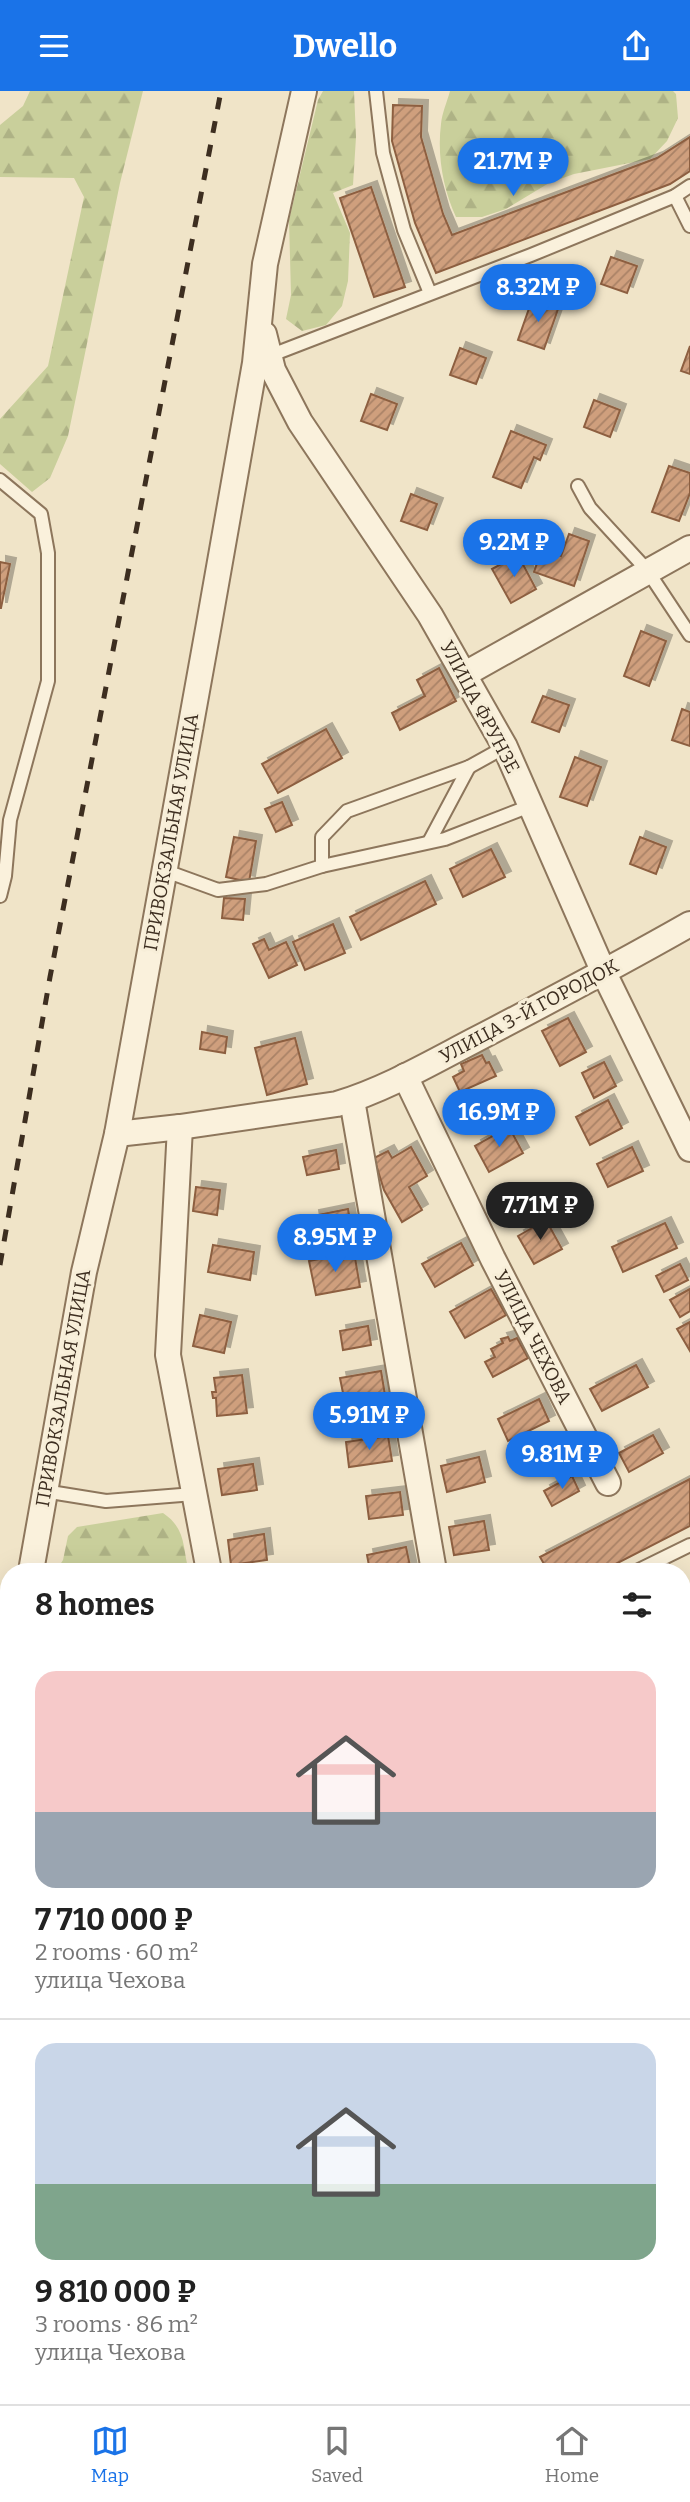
<!DOCTYPE html>
<meta charset="utf-8">
<style>
:root{--surface:#fff;--page:#f6f6f6;--text:#222;--muted:#767676;--line:#e0e0e0;--accent:#1a73e8}
body{margin:0;font-family:Bitter,serif;background:var(--page);color:var(--text);height:100vh;display:flex;flex-direction:column;font-size:26px;white-space:nowrap}
*{box-sizing:border-box;margin:0}
p{font-size:23px;color:var(--muted)}
.icon{flex:none;width:38px;height:38px;fill:none;stroke:currentColor;stroke-width:2;stroke-linecap:round;stroke-linejoin:round}
.map{position:relative;flex:1;overflow:hidden}
.side{position:absolute;left:0px;top:1472px;width:691px;height:842px;display:flex;flex-direction:column;background:var(--surface);border-radius:28px 28px 0 0;box-shadow:0 7px 28px #0002}
.side>*{flex:none}
.price{position:absolute;translate:-50% -60px;padding:0 16px;border-radius:24px;background:var(--accent);color:#fff;font-size:23px;line-height:46px;filter:drop-shadow(0 2px 4px #0008)}
.price::after{content:'';position:absolute;left:50%;top:42px;width:21px;height:16px;margin-left:-10px;background:inherit;clip-path:polygon(0 0,100% 0,50% 100%)}
.price.selected{background:#222;color:#fff}
ul{padding:0;list-style:none}
li{display:grid;align-content:center;gap:14px;height:371px;padding:0 35px}
li+li{border-top:2px solid var(--line)}
li span{display:grid;place-items:center;height:217px;border-radius:21px;color:#555}
li>.icon{margin-inline-start:auto}
span .icon{width:126px;height:126px;fill:#fffc;stroke-width:1}
li b{font-size:30px}
h2{display:flex;justify-content:space-between;align-items:center;height:84px;padding:0 35px;font-size:30px}
header{display:flex;justify-content:space-between;align-items:center;height:91px;padding:0 35px;background:var(--accent);color:#fff;font-size:32px;font-weight:700}
.dock{display:flex;justify-content:space-around;align-items:center;height:98px;border-top:2px solid var(--line);background:var(--surface);font-size:19px;color:var(--muted)}
.dock a{display:grid;justify-items:center;gap:4px}
.dock .selected{color:var(--accent)}
.map>svg:first-child{display:block}
.forest{fill:url(#forest-firs)}
.building{fill:url(#building-hatch);stroke:#8d5f41;stroke-width:2;filter:url(#shadow)}
.lines{fill:none;stroke-linecap:round;stroke-linejoin:round}
.lane-casing{stroke:#8d765c;stroke-width:16}
.street-casing{stroke:#8d765c;stroke-width:28}
.lane{stroke:#faf1dc;stroke-width:12}
.street{stroke:#faf1dc;stroke-width:24}
.rail{stroke:#3d2e20;stroke-width:5;stroke-dasharray:12 12;stroke-linecap:butt}
.labels{text-anchor:middle;dominant-baseline:central;stroke-width:6;stroke-linejoin:round;paint-order:stroke}
.street-label{font-size:19px;fill:#3d2e20;stroke:#f7eed8}
</style>
<header><svg class="icon" aria-label="menu" viewBox="0 0 24 24"><path d="M4 6h16M4 12h16M4 18h16"/></svg>Dwello<svg class="icon" aria-label="share" viewBox="0 0 24 24"><path d="M12 15V3M7 8l5-5 5 5M5 13v7h14v-7"/></svg></header>
<div class="map">
<svg width="690" height="2313" viewBox="0 0 690 2313">
<defs>
<pattern id="forest-firs" width="22" height="20" patternUnits="userSpaceOnUse" patternTransform="scale(1.75)"><rect width="22" height="20" fill="#c9cf9b"/><path d="M5 1l3.5 6h-7zM16 11l3.5 6h-7z" fill="#aeb285"/></pattern>
<pattern id="building-hatch" width="6" height="6" patternUnits="userSpaceOnUse" patternTransform="scale(1.75)"><rect width="6" height="6" fill="#cf9f7d"/><path d="M-1 1l2-2M0 6l6-6M5 7l2-2" fill="none" stroke="#a98266"/></pattern>
<filter id="shadow"><feDropShadow dx="6" dy="-6" stdDeviation="0" flood-color="#0004"/></filter>
</defs>
<rect width="100%" height="100%" fill="#f0e4c8"/>
<g class="forest">
<path d="M 30,0 L 143,0 L 120,92 L 68,345 L 50,387 L 32,401 L 0,373 L 0,328 L 48,275 L 84,106 L 74,87 L 0,86 L 0,34 L 23,15 Z"/>
<path d="M 323,0 L 354,0 L 356,46 L 353,94 L 333,102 L 350,142 L 348,190 L 342,215 L 326,234 L 302,240 L 286,228 L 291,204 L 289,129 L 318,9 Z"/>
<path d="M 450,0 L 673,0 L 676,3 L 678,27 L 667,50 L 650,68 L 574,83 L 549,92 L 506,118 L 482,126 L 456,126 C 443,98 437,64 441,33 C 442,22 447,11 450,0 Z"/>
<path d="M 163,1422 C 187,1438 182,1457 189,1480 L 56,1480 L 63,1469 L 68,1445 L 77,1436 Z"/>
<path d="M 0,1892 L 9,1897 L 9,2305 L 23,2305 L 23,2313 L 0,2313 Z"/>
</g>
<g class="building">
<path d="M 393,14 L 422,15 L 421,46 L 443,123 L 452,144 L 657,67 L 690,46 L 690,80 L 670,93 L 436,182 L 415,132 L 392,50 Z"/>
<path d="M 371,96 L 405,196 L 374,206 L 340,107 Z"/>
<path d="M 611,166 L 637,175 L 627,202 L 601,193 Z"/>
<path d="M 532,209 L 558,218 L 544,258 L 518,249 Z"/>
<path d="M 690,255 L 690,283 L 681,280 Z"/>
<path d="M 460,257 L 486,267 L 476,293 L 450,284 Z"/>
<path d="M 371,303 L 397,313 L 387,339 L 361,330 Z"/>
<path d="M 594,309 L 620,319 L 610,346 L 584,336 Z"/>
<path d="M 511,340 L 546,354 L 540,369 L 534,366 L 521,397 L 493,386 Z"/>
<path d="M 669,375 L 690,382 L 690,402 L 679,430 L 652,421 Z"/>
<path d="M 411,403 L 437,413 L 427,439 L 401,430 Z"/>
<path d="M 569,443 L 589,450 L 574,495 L 534,481 L 542,458 L 561,465 Z"/>
<path d="M 518,464 L 536,498 L 511,512 L 492,478 Z"/>
<path d="M 0,471 L 10,473 L 1,517 L 0,517 Z"/>
<path d="M 641,540 L 666,550 L 649,595 L 624,585 Z"/>
<path d="M 439,577 L 456,610 L 400,639 L 392,622 L 425,605 L 417,589 Z"/>
<path d="M 543,605 L 569,614 L 559,641 L 532,631 Z"/>
<path d="M 682,618 L 690,621 L 690,655 L 672,649 Z"/>
<path d="M 326,638 L 342,667 L 278,702 L 262,673 Z"/>
<path d="M 575,666 L 601,676 L 587,715 L 560,706 Z"/>
<path d="M 282,711 L 292,734 L 276,741 L 265,718 Z"/>
<path d="M 234,746 L 256,750 L 249,791 L 226,786 Z"/>
<path d="M 640,746 L 666,756 L 656,783 L 630,773 Z"/>
<path d="M 491,758 L 505,786 L 463,806 L 450,778 Z"/>
<path d="M 425,790 L 436,813 L 361,849 L 350,826 Z"/>
<path d="M 224,807 L 245,808 L 243,829 L 222,827 Z"/>
<path d="M 333,833 L 345,862 L 305,879 L 293,851 Z"/>
<path d="M 264,848 L 269,859 L 286,851 L 297,874 L 269,887 L 253,853 Z"/>
<path d="M 568,927 L 586,961 L 560,975 L 542,940 Z"/>
<path d="M 202,941 L 227,946 L 225,962 L 200,958 Z"/>
<path d="M 295,947 L 307,993 L 267,1004 L 255,957 Z"/>
<path d="M 482,964 L 486,972 L 489,971 L 496,985 L 460,1001 L 453,986 L 464,980 L 461,973 Z"/>
<path d="M 604,971 L 616,995 L 594,1007 L 582,982 Z"/>
<path d="M 608,1009 L 622,1037 L 590,1054 L 576,1026 Z"/>
<path d="M 509,1036 L 523,1062 L 489,1081 L 475,1055 Z"/>
<path d="M 411,1056 L 427,1085 L 409,1096 L 422,1119 L 402,1131 L 384,1099 L 374,1067 L 388,1060 L 392,1067 Z"/>
<path d="M 632,1056 L 643,1080 L 608,1096 L 597,1073 Z"/>
<path d="M 336,1059 L 339,1078 L 307,1084 L 303,1066 Z"/>
<path d="M 196,1096 L 220,1099 L 217,1124 L 193,1120 Z"/>
<path d="M 348,1118 L 351,1135 L 316,1142 L 313,1125 Z"/>
<path d="M 546,1129 L 562,1158 L 534,1173 L 518,1145 Z"/>
<path d="M 665,1132 L 677,1157 L 623,1181 L 612,1156 Z"/>
<path d="M 363,1138 L 366,1155 L 345,1159 L 342,1143 Z"/>
<path d="M 461,1152 L 473,1174 L 435,1196 L 422,1173 Z"/>
<path d="M 213,1154 L 254,1161 L 250,1189 L 208,1181 Z"/>
<path d="M 354,1161 L 360,1196 L 316,1204 L 309,1170 Z"/>
<path d="M 680,1173 L 688,1189 L 664,1201 L 656,1185 Z"/>
<path d="M 491,1198 L 506,1224 L 465,1247 L 450,1221 Z"/>
<path d="M 690,1198 L 690,1220 L 680,1226 L 670,1209 Z"/>
<path d="M 200,1224 L 231,1231 L 224,1262 L 193,1255 Z"/>
<path d="M 690,1231 L 690,1260 L 677,1238 Z"/>
<path d="M 368,1235 L 371,1254 L 343,1259 L 340,1240 Z"/>
<path d="M 508,1246 L 510,1250 L 517,1247 L 528,1267 L 493,1286 L 485,1271 L 495,1266 L 491,1258 L 503,1252 L 501,1248 Z"/>
<path d="M 636,1274 L 648,1296 L 602,1320 L 590,1298 Z"/>
<path d="M 381,1280 L 386,1310 L 346,1317 L 340,1287 Z"/>
<path d="M 242,1284 L 247,1322 L 217,1325 L 216,1307 L 213,1307 L 212,1301 L 216,1301 L 214,1287 Z"/>
<path d="M 539,1308 L 549,1330 L 508,1350 L 498,1328 Z"/>
<path d="M 653,1344 L 663,1362 L 629,1381 L 619,1362 Z"/>
<path d="M 388,1345 L 392,1370 L 349,1376 L 346,1351 Z"/>
<path d="M 479,1366 L 485,1391 L 447,1401 L 441,1375 Z"/>
<path d="M 253,1373 L 257,1399 L 222,1404 L 218,1378 Z"/>
<path d="M 572,1385 L 579,1400 L 552,1415 L 544,1400 Z"/>
<path d="M 690,1388 L 690,1435 L 602,1480 L 548,1480 L 540,1466 Z"/>
<path d="M 400,1401 L 403,1424 L 369,1428 L 366,1405 Z"/>
<path d="M 484,1430 L 489,1459 L 454,1464 L 449,1436 Z"/>
<path d="M 264,1443 L 267,1469 L 231,1474 L 228,1449 Z"/>
<path d="M 406,1456 L 411,1480 L 370,1480 L 367,1464 Z"/>
<path d="M 690,1895 L 690,1950 L 682,1930 L 682,1898 Z"/>
<path d="M 682,2025 L 690,2042 L 690,2070 L 682,2074 Z"/>
<path d="M 529,2305 L 576,2305 L 557,2313 L 510,2313 Z"/>
</g>
<g class="lines">
<defs>
<g id="lane">
<path d="M 376,0 L 383,62 L 404,139 L 430,202"/>
<path d="M 675,105 L 690,135"/>
<path d="M 269,265 L 531,164 L 675,105 L 690,95"/>
<path d="M 0,389 L 41,423 L 48,462 L 48,590 L 10,729 L 5,785 L 0,805"/>
<path d="M 578,395 L 590,417 L 647,479 L 690,544"/>
<path d="M 429,751 L 469,676"/>
<path d="M 322,775 L 445,748 L 530,715"/>
<path d="M 163,779 L 218,799 L 266,793 L 322,775 L 322,746 L 347,720 L 469,676 L 505,656"/>
<path d="M 44,1400 L 106,1410 L 194,1403"/>
<path d="M 637,1480 L 690,1454"/>
<path d="M 682,1890 L 690,1889"/>
<path d="M 182,2305 L 183,2313"/>
</g>
<g id="street">
<path d="M 264,243 L 273,279 L 300,331 L 430,524 L 505,656 L 604,882 L 690,1058"/>
<path d="M 465,583 L 690,457"/>
<path d="M 405,985 L 493,1168 L 608,1392"/>
<path d="M 352,1009 L 434,1480"/>
<path d="M 180,1036 L 168,1264 L 209,1480"/>
<path d="M 117,1043 L 180,1036 L 337,1013 C 384,999 429,973 473,950 C 546,912 618,874 690,833"/>
<path d="M 31,1480 L 84,1181 L 117,1043 L 209,533 L 255,272 L 265,173 L 304,0"/>
<path d="M 0,1671 L 9,1618"/>
<path d="M 0,1844 L 9,1852"/>
</g>
</defs>
<use href="#lane" class="lane-casing"/>
<use href="#street" class="street-casing"/>
<use href="#lane" class="lane"/>
<use href="#street" class="street"/>
<path class="rail" d="M 0,1174 L 50,886 L 221,0"/>
</g>
<g class="labels">
<g class="street-label">
<text transform="translate(480 616) rotate(62)">УЛИЦА ФРУНЗЕ</text>
<text transform="translate(171 741) rotate(-80)">ПРИВОКЗАЛЬНАЯ УЛИЦА</text>
<text transform="translate(529 920) rotate(-28)">УЛИЦА 3-Й ГОРОДОК</text>
<text transform="translate(533 1246) rotate(63)">УЛИЦА ЧЕХОВА</text>
<text transform="translate(63 1297) rotate(-80)">ПРИВОКЗАЛЬНАЯ УЛИЦА</text>
</g>
</g>
</svg>
<b class="price" style="left:513px;top:107px">21.7M ₽</b>
<b class="price" style="left:538px;top:233px">8.32M ₽</b>
<b class="price" style="left:514px;top:488px">9.2M ₽</b>
<b class="price" style="left:499px;top:1058px">16.9M ₽</b>
<b class="price selected" style="left:540px;top:1151px">7.71M ₽</b>
<b class="price" style="left:335px;top:1183px">8.95M ₽</b>
<b class="price" style="left:369px;top:1361px">5.91M ₽</b>
<b class="price" style="left:562px;top:1400px">9.81M ₽</b>
<section class="side">
<h2>8 homes<svg class="icon" aria-label="filters" viewBox="0 0 24 24"><path d="M4 7h16M4 17h16"/><circle cx="9" cy="7" r="2"/><circle cx="15" cy="17" r="2"/></svg></h2>
<ul>
<li><span style="background:linear-gradient(#f6c9c9 65%,#9aa5b1 0)"><svg class="icon" aria-label="home" viewBox="0 0 24 24"><path d="M3 11l9-7 9 7M6 9v11h12V9"/></svg></span><div><b>7 710 000 ₽</b><p>2 rooms · 60 m²</p><p>улица Чехова</p></div></li>
<li><span style="background:linear-gradient(#c9d6e8 65%,#7fa58c 0)"><svg class="icon" aria-label="home" viewBox="0 0 24 24"><path d="M3 11l9-7 9 7M6 9v11h12V9"/></svg></span><div><b>9 810 000 ₽</b><p>3 rooms · 86 m²</p><p>улица Чехова</p></div></li>
</ul>
</section>
</div>
<nav class="dock">
<a class="selected"><svg class="icon" aria-label="map" viewBox="0 0 24 24"><path d="M3 6l6-2 6 2 6-2v14l-6 2-6-2-6 2zM9 4v14M15 6v14"/></svg>Map</a>
<a><svg class="icon" aria-label="saved" viewBox="0 0 24 24"><path d="M7 4h10v16l-5-4-5 4z"/></svg>Saved</a>
<a><svg class="icon" aria-label="home" viewBox="0 0 24 24"><path d="M3 11l9-7 9 7M6 9v11h12V9"/></svg>Home</a>
</nav>
